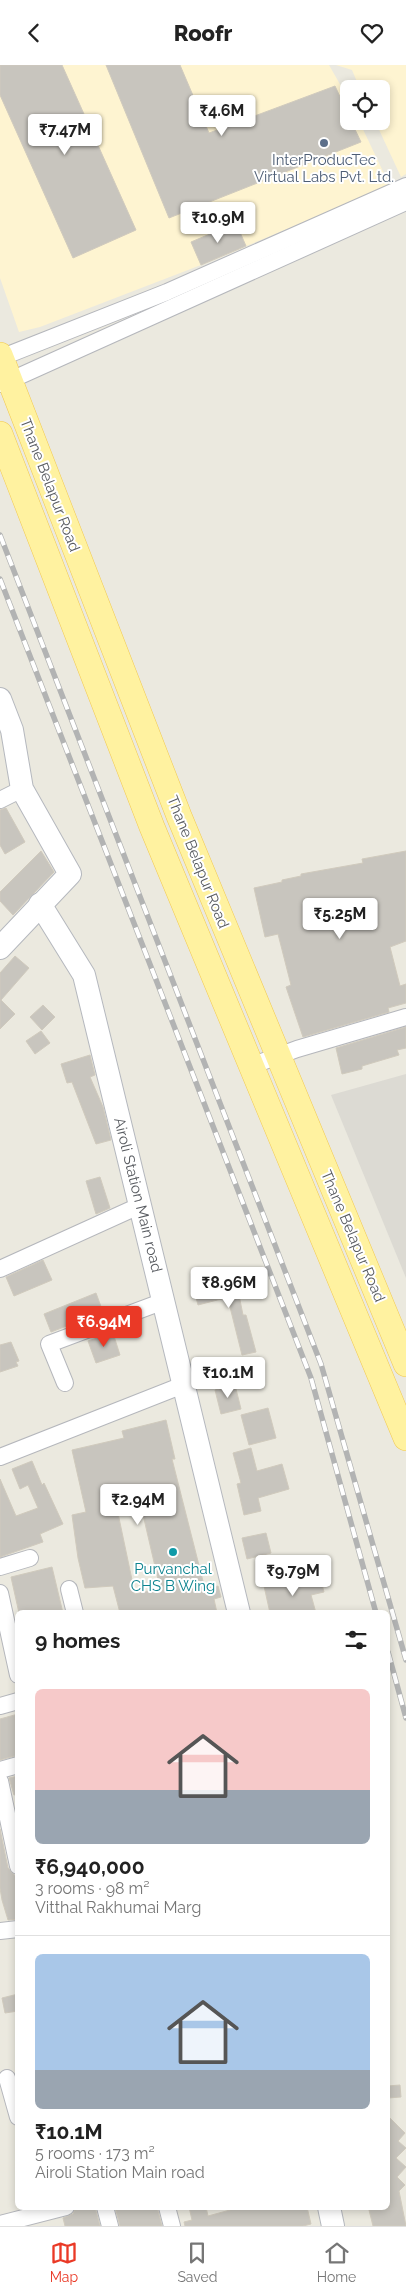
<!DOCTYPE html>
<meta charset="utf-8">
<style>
:root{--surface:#fff;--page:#f6f6f6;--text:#222;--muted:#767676;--line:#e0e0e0;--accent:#ea3926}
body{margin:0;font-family:Raleway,sans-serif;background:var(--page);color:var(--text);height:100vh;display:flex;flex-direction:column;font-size:19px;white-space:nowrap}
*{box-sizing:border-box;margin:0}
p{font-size:16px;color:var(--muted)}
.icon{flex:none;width:28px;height:28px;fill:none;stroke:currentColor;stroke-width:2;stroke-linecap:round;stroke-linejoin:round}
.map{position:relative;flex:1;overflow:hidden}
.sheet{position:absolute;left:15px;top:1545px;width:375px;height:600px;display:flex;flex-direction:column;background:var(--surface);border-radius:8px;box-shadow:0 2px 8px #0003}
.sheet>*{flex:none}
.fabs{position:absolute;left:340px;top:15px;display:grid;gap:10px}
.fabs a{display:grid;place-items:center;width:50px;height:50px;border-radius:8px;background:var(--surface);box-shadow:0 2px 8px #0003;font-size:25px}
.price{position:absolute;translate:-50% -42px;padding:0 11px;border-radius:5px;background:#fff;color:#222;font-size:16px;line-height:32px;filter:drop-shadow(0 1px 2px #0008)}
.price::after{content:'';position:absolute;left:50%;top:30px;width:15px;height:11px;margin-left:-8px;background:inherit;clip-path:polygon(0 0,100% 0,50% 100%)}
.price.active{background:var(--accent);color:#fff}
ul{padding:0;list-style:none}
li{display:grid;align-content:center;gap:10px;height:265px;padding:0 20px}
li+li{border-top:1px solid var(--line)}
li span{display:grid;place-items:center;height:155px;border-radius:8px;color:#555}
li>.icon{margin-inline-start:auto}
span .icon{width:90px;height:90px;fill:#fffc;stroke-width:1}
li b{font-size:21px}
h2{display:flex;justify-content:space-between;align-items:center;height:60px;padding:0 20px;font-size:21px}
header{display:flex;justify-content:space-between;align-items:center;height:65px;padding:0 20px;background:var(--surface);font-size:22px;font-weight:800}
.dock{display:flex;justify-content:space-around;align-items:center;height:70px;border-top:1px solid var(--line);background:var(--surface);font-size:14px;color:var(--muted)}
.dock a{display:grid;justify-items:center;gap:2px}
.dock .active{color:var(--accent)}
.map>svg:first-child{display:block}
.commercial{fill:#fef4d1}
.industrial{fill:#dcdad3}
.building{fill:#c8c5be;stroke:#d0cabd;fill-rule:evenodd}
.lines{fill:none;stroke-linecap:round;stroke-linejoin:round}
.street-casing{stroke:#b5b7bc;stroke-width:18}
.secondary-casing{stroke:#b5b8be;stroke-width:24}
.primary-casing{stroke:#f2c951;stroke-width:26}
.street{stroke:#fff;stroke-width:16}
.secondary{stroke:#fff;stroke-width:22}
.primary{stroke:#fff2a0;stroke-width:25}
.rail-casing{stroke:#b2b3b3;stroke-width:5.5}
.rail{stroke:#fff;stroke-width:4;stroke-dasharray:11;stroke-linecap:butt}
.service-dot{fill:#5c6f8a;stroke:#fff;stroke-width:2}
.culture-dot{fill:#0f9aa8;stroke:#fff;stroke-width:2}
.labels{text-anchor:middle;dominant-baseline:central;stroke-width:4;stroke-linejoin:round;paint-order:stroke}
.service-label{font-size:15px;fill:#4e5e75;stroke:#fff}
.street-label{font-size:15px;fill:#585b60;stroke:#fff}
.culture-label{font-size:15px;fill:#0d838f;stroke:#fff}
</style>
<header><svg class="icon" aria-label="back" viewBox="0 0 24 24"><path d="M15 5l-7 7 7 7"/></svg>Roofr<svg class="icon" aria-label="heart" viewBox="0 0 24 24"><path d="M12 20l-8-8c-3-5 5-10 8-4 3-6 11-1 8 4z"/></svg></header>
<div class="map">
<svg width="406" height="2161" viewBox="0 0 406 2161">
<rect width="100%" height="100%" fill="#ebe9df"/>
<g class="commercial">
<path d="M 0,0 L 329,0 L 349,35 L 349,56 L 359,56 L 390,121 L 201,200 L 40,262 L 19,267 L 0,213 Z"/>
<path d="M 336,0 L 406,0 L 406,109 L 401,112 L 375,56 L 381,56 L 381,24 L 360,24 L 352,5 Z"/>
</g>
<path class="industrial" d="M 406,1009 L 406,1213 L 331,1030 Z"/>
<g class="building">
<path d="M 0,0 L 62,0 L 136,165 L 73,193 L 0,30 Z"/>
<path d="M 106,0 L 180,0 L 209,68 L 335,21 L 349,51 L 349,56 L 351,56 L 361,77 L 169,153 Z"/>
<path d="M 236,158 L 246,181 L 201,200 L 191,177 Z"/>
<path d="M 6,743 L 25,777 L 5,789 L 0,780 L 0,745 Z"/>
<path d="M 41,786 L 54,807 L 13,850 L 0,836 L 0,827 Z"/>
<path d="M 406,786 L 406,876 L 390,882 L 400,921 L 406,919 L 406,938 L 388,943 L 389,947 L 303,972 L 286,922 L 291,920 L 278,869 L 265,872 L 254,823 L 282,817 L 282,815 L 301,811 L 301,809 L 363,798 L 362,794 Z"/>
<path d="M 15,891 L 29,903 L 1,935 L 15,949 L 0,964 L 0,908 Z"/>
<path d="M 43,940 L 55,952 L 42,965 L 30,952 Z"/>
<path d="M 406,962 L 406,983 L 397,985 L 399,990 L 362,1001 L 362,1004 L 342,1009 L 336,983 Z"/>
<path d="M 41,966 L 50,978 L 35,989 L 26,976 Z"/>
<path d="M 90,990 L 95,1010 L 90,1012 L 103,1042 L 111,1075 L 96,1079 L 72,1017 L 67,1018 L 61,999 Z"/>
<path d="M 100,1112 L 110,1143 L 96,1149 L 86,1116 Z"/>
<path d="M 43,1195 L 52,1215 L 14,1231 L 6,1212 Z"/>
<path d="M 236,1215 L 243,1250 L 246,1250 L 256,1287 L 242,1290 L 229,1238 L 226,1239 L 225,1233 L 198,1240 L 193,1221 L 213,1216 L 214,1220 Z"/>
<path d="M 96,1228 L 103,1247 L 51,1267 L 44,1249 Z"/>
<path d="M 113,1268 L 120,1290 L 96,1298 L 88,1276 Z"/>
<path d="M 11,1277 L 19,1296 L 16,1297 L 18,1301 L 0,1307 L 0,1280 Z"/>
<path d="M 235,1320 L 241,1344 L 221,1349 L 215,1325 Z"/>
<path d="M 268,1343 L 276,1373 L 249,1380 L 241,1350 Z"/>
<path d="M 166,1355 L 175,1394 L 172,1394 L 205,1524 L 218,1521 L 221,1532 L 214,1534 L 217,1548 L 120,1548 L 113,1521 L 85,1523 L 78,1493 L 72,1450 L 86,1447 L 72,1385 L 124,1373 L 122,1366 ZM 138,1428 L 160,1523 L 135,1529 L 115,1434 Z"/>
<path d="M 251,1383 L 257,1406 L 282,1399 L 289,1424 L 258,1433 L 261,1446 L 244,1450 L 237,1419 L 241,1418 L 233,1388 Z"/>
<path d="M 32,1396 L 42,1420 L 44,1418 L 63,1459 L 40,1469 L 43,1477 L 0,1492 L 0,1414 L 16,1451 L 38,1443 L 28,1420 L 20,1424 L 12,1404 Z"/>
<path d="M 266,1468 L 271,1488 L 247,1494 L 242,1473 Z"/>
<path d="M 52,1502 L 63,1548 L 19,1548 L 11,1512 Z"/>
<path d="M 320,1512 L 324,1527 L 311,1530 L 316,1548 L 270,1548 L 264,1521 L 286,1515 L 288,1521 Z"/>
<path d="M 18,1649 L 18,1690 L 0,1695 L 0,1654 Z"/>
<path d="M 18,1711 L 18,1729 L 14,1730 L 9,1713 Z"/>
<path d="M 0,1764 L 8,1803 L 18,1814 L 18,1854 L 8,1855 L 2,1835 L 0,1823 Z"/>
<path d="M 18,1929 L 18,1946 L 5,1948 L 2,1933 Z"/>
<path d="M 400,2020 L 401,2032 L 388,2033 L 388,2021 Z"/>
<path d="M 388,2051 L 405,2068 L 398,2076 L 406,2083 L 396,2093 L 406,2102 L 397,2112 L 405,2120 L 399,2126 L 406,2161 L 373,2161 L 369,2145 L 388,2142 Z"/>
<path d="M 76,2142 L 95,2142 L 100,2161 L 65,2161 L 63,2153 L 73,2149 Z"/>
<path d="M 115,2142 L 157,2142 L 162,2161 L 120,2161 Z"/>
<path d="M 189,2142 L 206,2142 L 208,2151 L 241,2142 L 307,2142 L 311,2159 L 303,2161 L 185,2161 L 184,2157 L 192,2155 Z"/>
</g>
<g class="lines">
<defs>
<g id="street">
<path d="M 0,293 L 167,227 L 406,121"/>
<path d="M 2,319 L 406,137"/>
<path d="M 0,735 L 22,724"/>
<path d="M 251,1001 L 297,984 L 406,952"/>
<path d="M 0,1204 L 141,1140"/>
<path d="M 65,1318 L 49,1279 L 164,1236"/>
<path d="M 0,1392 L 183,1320"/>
<path d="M 0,1502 L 30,1493"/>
<path d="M 69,1524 L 75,1548"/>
<path d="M 0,1528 L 18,1610"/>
<path d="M 0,1641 L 18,1636"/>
<path d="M 0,1705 L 18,1700"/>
<path d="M 0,1716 L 18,1801"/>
<path d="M 0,1866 L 18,1864"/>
<path d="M 7,2013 L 18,2052"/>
<path d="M 105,2142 L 110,2161"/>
<path d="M 167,2142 L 172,2161"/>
<path d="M 0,2159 L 66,2142"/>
</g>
<g id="secondary">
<path d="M 0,634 L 12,665 L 22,724 L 70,809 L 0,883"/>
<path d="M 40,839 L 84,910 L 239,1548"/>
<path d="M 329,2142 L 333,2161"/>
</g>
<g id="primary">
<path d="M 0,290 L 179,751 L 406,1299"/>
<path d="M 0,369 L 152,762 L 406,1373"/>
</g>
</defs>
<use href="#street" class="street-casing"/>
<use href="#secondary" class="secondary-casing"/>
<use href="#primary" class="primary-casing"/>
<use href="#street" class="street"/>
<use href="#secondary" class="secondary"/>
<use href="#primary" class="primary"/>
<defs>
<g id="rail">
<path d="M 0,470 L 321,1299 L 406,1595"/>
<path d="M 0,514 L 311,1313 L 376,1548"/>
<path d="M 388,1587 L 406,1653"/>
</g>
</defs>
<use href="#rail" class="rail-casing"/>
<use href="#rail" class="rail"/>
</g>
<circle class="service-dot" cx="324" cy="78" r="5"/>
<circle class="culture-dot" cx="173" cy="1487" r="5"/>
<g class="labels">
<g class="service-label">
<text x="324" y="95">InterProducTec<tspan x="324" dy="17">Virtual Labs Pvt. Ltd.</tspan></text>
</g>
<g class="street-label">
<text transform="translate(50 420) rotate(69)">Thane Belapur Road</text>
<text transform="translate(198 797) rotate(68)">Thane Belapur Road</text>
<text transform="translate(138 1130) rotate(76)">Airoli Station Main road</text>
<text transform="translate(353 1171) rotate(67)">Thane Belapur Road</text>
</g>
<g class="culture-label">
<text x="173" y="1504">Purvanchal<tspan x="173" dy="17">CHS B Wing</tspan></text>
</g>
</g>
</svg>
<div class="fabs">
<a><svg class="icon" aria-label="locate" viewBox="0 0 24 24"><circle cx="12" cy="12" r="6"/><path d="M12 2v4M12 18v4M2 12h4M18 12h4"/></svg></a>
</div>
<b class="price" style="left:222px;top:72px">₹4.6M</b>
<b class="price" style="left:65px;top:91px">₹7.47M</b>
<b class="price" style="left:218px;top:179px">₹10.9M</b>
<b class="price" style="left:340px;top:875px">₹5.25M</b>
<b class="price" style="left:229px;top:1244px">₹8.96M</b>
<b class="price active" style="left:104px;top:1283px">₹6.94M</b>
<b class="price" style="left:228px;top:1334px">₹10.1M</b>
<b class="price" style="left:138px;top:1461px">₹2.94M</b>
<b class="price" style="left:293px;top:1532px">₹9.79M</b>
<section class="sheet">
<h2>9 homes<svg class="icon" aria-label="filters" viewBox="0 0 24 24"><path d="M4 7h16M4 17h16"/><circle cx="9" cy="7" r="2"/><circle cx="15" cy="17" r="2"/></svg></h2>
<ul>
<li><span style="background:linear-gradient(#f6c9c9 65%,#9aa5b1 0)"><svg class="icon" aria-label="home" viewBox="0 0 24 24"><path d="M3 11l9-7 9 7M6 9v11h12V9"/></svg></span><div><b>₹6,940,000</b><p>3 rooms · 98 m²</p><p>Vitthal Rakhumai Marg</p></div></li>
<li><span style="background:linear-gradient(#a9c7e8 75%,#9aa5b1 0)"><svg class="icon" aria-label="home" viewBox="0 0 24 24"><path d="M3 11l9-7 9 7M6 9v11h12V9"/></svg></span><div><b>₹10.1M</b><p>5 rooms · 173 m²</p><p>Airoli Station Main road</p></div></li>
</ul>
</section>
</div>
<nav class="dock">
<a class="active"><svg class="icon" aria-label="map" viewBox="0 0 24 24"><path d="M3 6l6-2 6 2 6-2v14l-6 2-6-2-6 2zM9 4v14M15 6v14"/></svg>Map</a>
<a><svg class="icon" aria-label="saved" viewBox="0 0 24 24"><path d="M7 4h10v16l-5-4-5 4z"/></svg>Saved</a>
<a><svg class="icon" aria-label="home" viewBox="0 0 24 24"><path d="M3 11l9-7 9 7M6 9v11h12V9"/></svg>Home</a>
</nav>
